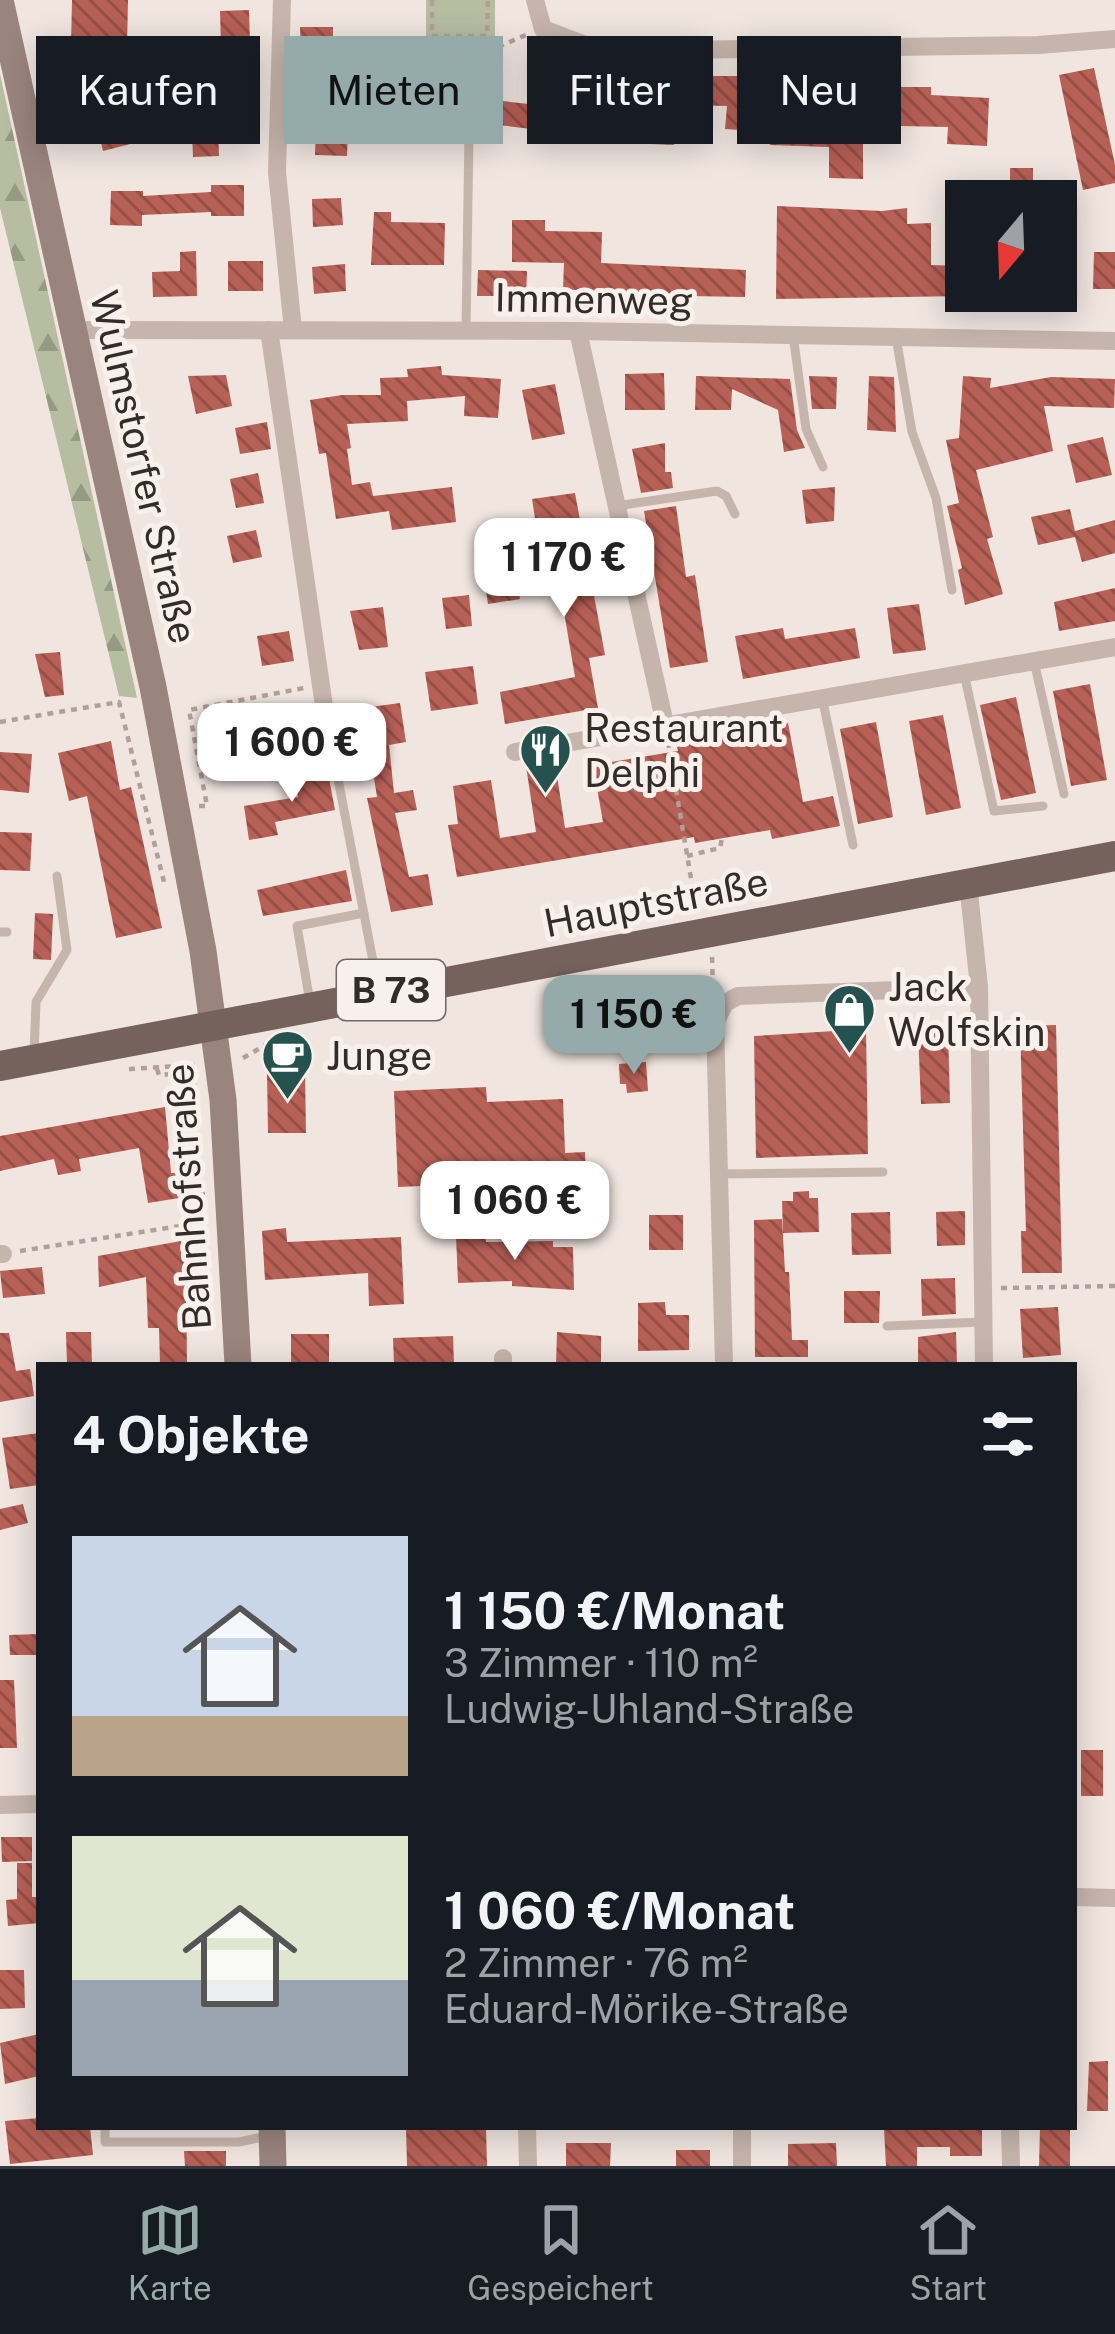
<!DOCTYPE html>
<html lang="de">
<meta charset="utf-8">
<style>
:root{--surface:#171b24;--page:#20242c;--text:#f1f3f6;--muted:#9ea1a6;--line:#363941;--accent:#95abab}
body{margin:0;font-family:"Public Sans",sans-serif;background:var(--page);color:var(--text);height:100vh;display:flex;flex-direction:column;font-size:45px;white-space:nowrap}
*{box-sizing:border-box;margin:0}
p{font-size:39px;color:var(--muted)}
.icon{flex:none;width:66px;height:66px;fill:none;stroke:currentColor;stroke-width:2;stroke-linecap:round;stroke-linejoin:round}
.map{position:relative;flex:1;overflow:hidden}
.side{position:absolute;left:36px;top:1362px;width:1041px;height:768px;display:flex;flex-direction:column;background:var(--surface);border-radius:0px;box-shadow:0 6px 30px #0003}
.side>*{flex:none}
.banner{position:absolute;left:36px;top:36px;width:1044px;height:108px;display:flex;gap:24px}
.needle{width:78px;rotate:199deg}
.controls{position:absolute;left:945px;top:180px;display:grid;gap:24px}
.controls a{display:grid;place-items:center;width:132px;height:132px;border-radius:0px;background:var(--surface);box-shadow:0 6px 30px #0003;font-size:60px}
.price{position:absolute;translate:-50% -102px;padding:0 27px;border-radius:24px;background:#fff;color:#222;font-size:39px;line-height:78px;filter:drop-shadow(0 3px 6px #0008)}
.price::after{content:'';position:absolute;left:50%;top:72px;width:36px;height:27px;margin-left:-18px;background:inherit;clip-path:polygon(0 0,100% 0,50% 100%)}
.price.selected{background:var(--accent);color:#111}
ul{padding:0;list-style:none}
li{display:flex;align-items:center;gap:36px;height:300px;padding:0 36px}
li span{display:grid;place-items:center;flex:none;width:336px;height:240px;border-radius:0px;color:#555}
li>.icon{margin-inline-start:auto}
span .icon{width:144px;height:144px;fill:#fffc;stroke-width:1}
li b{font-size:51px}
h2{display:flex;justify-content:space-between;align-items:center;height:144px;padding:0 36px;font-size:51px}
.chip{padding:0 42px;border-radius:0px;background:var(--surface);box-shadow:0 6px 30px #0003;font-size:42px;line-height:108px}
.chip.selected{background:var(--accent);color:#111}
.dock{display:flex;justify-content:space-around;align-items:center;height:168px;border-top:3px solid var(--line);background:var(--surface);font-size:33px;color:var(--muted)}
.dock a{display:grid;justify-items:center;gap:6px}
.dock .selected{color:var(--accent)}
.map>svg:first-child{display:block}
.forest{fill:url(#forest-firs)}
.green{fill:#b7bda1}
.building{fill:url(#building-back-hatch)}
.lines{fill:none;stroke-linecap:round;stroke-linejoin:round}
.path{stroke:#b29f96;stroke-width:4.5;stroke-dasharray:6 6;stroke-linecap:butt}
.lane{stroke:#c6b5ac;stroke-width:9}
.street{stroke:#c6b5ac;stroke-width:18}
.secondary{stroke:#9a847e;stroke-width:27}
.primary{stroke:#75625d;stroke-width:30}
.labels{text-anchor:middle;dominant-baseline:central;stroke-width:10;stroke-linejoin:round;paint-order:stroke}
.shield{fill:#f8f0eb;stroke:#706764;stroke-width:3}
.shield-label{font-size:36px;font-weight:bold;fill:#352c2a}
.street-label{font-size:39px;fill:#352c2a;stroke:#f8f0eb}
.poi-label{font-size:39px;fill:#352c2a;stroke:#f8f0eb;text-anchor:start}
</style>
<div class="map">
<svg width="1115" height="2166" viewBox="0 0 1115 2166">
<defs>
<pattern id="forest-firs" width="22" height="20" patternUnits="userSpaceOnUse" patternTransform="scale(3)"><rect width="22" height="20" fill="#b7bda1"/><path d="M5 1l3.5 6h-7zM16 11l3.5 6h-7z" fill="#969a83"/></pattern>
<pattern id="building-back-hatch" width="6" height="6" patternUnits="userSpaceOnUse" patternTransform="scale(3)"><rect width="6" height="6" fill="#b76056"/><path d="M-1 5l2 2M0 0l6 6M5-1l2 2" fill="none" stroke="#964f47"/></pattern>
</defs>
<rect width="100%" height="100%" fill="#f0e5df"/>
<path class="forest" d="M 0,74 L 137,698 L 119,696 L 0,208 Z"/>
<rect class="green" x="426" y="0" width="69" height="41"/>
<g class="building">
<path d="M 72,0 L 128,0 L 127,46 L 71,44 Z"/>
<path d="M 249,10 L 250,46 L 221,47 L 220,11 Z"/>
<path d="M 300,27 L 333,27 L 333,51 L 301,51 Z"/>
<path d="M 1094,68 L 1115,165 L 1115,183 L 1083,190 L 1059,75 Z"/>
<path d="M 771,70 L 815,70 L 815,119 L 888,120 L 888,87 L 931,87 L 931,95 L 989,98 L 987,146 L 947,144 L 948,127 L 901,126 L 901,141 L 863,140 L 863,179 L 829,178 L 829,147 L 770,145 L 771,132 L 725,129 L 727,106 L 680,105 L 680,80 L 713,81 L 713,76 L 739,76 L 739,104 L 772,108 Z"/>
<path d="M 566,84 L 606,84 L 606,109 L 675,111 L 674,145 L 626,143 L 626,139 L 566,139 L 566,133 L 490,124 L 493,100 L 566,108 Z"/>
<path d="M 301,87 L 336,89 L 333,128 L 348,128 L 347,156 L 315,155 L 316,123 L 299,122 Z"/>
<path d="M 415,88 L 448,90 L 445,133 L 412,131 Z"/>
<path d="M 128,101 L 138,142 L 103,151 L 93,109 Z"/>
<path d="M 217,108 L 219,156 L 193,157 L 191,109 Z"/>
<rect x="1010" y="168" width="23" height="27"/>
<path d="M 211,185 L 244,185 L 244,216 L 211,216 L 211,212 L 142,215 L 142,226 L 110,225 L 111,191 L 143,191 L 143,196 L 211,192 Z"/>
<path d="M 341,198 L 343,225 L 313,227 L 312,199 Z"/>
<path d="M 777,206 L 882,211 L 907,208 L 907,224 L 931,223 L 931,265 L 966,266 L 966,296 L 776,299 Z"/>
<path d="M 374,212 L 391,212 L 391,222 L 445,223 L 444,265 L 371,265 Z"/>
<path d="M 512,220 L 545,220 L 545,231 L 602,232 L 601,263 L 746,270 L 745,297 L 688,296 L 688,299 L 563,289 L 564,263 L 512,262 Z"/>
<path d="M 196,251 L 197,296 L 153,297 L 152,272 L 180,271 L 180,252 Z"/>
<path d="M 1094,252 L 1115,252 L 1115,289 L 1093,289 Z"/>
<rect x="228" y="261" width="35" height="30"/>
<path d="M 345,264 L 346,291 L 314,294 L 312,267 Z"/>
<path d="M 478,270 L 527,271 L 526,296 L 477,296 Z"/>
<path d="M 441,366 L 442,375 L 501,379 L 498,418 L 464,416 L 465,396 L 407,401 L 408,421 L 347,424 L 351,448 L 347,449 L 352,485 L 370,482 L 373,496 L 452,487 L 456,522 L 392,530 L 389,511 L 336,519 L 326,453 L 319,454 L 310,400 L 342,395 L 381,395 L 380,378 L 408,377 L 407,369 Z"/>
<path d="M 664,373 L 665,410 L 625,410 L 625,374 Z"/>
<path d="M 226,375 L 232,406 L 196,414 L 188,376 Z"/>
<path d="M 696,376 L 790,379 L 797,430 L 805,448 L 784,452 L 778,410 L 732,389 L 731,410 L 695,410 Z"/>
<path d="M 809,376 L 837,377 L 836,409 L 812,409 Z"/>
<path d="M 869,376 L 894,377 L 896,432 L 867,430 Z"/>
<path d="M 963,376 L 991,378 L 990,388 L 1051,377 L 1115,379 L 1114,408 L 1044,406 L 1053,451 L 976,470 L 993,537 L 987,539 L 1003,594 L 965,605 L 958,570 L 962,568 L 947,506 L 959,503 L 946,440 L 959,438 Z"/>
<path d="M 555,384 L 565,434 L 532,440 L 522,390 Z"/>
<path d="M 267,422 L 271,449 L 240,454 L 235,428 Z"/>
<path d="M 1103,437 L 1112,475 L 1076,483 L 1067,445 Z"/>
<path d="M 665,443 L 665,472 L 671,472 L 673,488 L 641,493 L 632,449 Z"/>
<path d="M 258,473 L 264,503 L 236,508 L 230,479 Z"/>
<path d="M 835,487 L 834,521 L 806,524 L 802,490 Z"/>
<path d="M 575,493 L 605,655 L 589,658 L 598,708 L 505,724 L 500,692 L 575,677 L 550,529 L 537,531 L 532,499 Z"/>
<path d="M 676,506 L 686,577 L 695,575 L 708,662 L 670,668 L 644,511 Z"/>
<path d="M 1070,509 L 1075,531 L 1115,520 L 1115,553 L 1082,562 L 1075,537 L 1038,545 L 1031,517 Z"/>
<path d="M 256,530 L 262,557 L 233,563 L 227,536 Z"/>
<path d="M 516,571 L 520,599 L 488,604 L 484,577 Z"/>
<path d="M 1115,588 L 1115,621 L 1059,631 L 1054,602 Z"/>
<path d="M 469,595 L 472,626 L 446,629 L 442,598 Z"/>
<path d="M 919,604 L 926,650 L 893,654 L 887,608 Z"/>
<path d="M 383,607 L 388,647 L 359,650 L 350,611 Z"/>
<path d="M 783,628 L 785,639 L 855,628 L 860,658 L 743,679 L 735,636 Z"/>
<path d="M 289,631 L 294,661 L 262,666 L 257,636 Z"/>
<path d="M 60,652 L 64,695 L 45,697 L 35,654 Z"/>
<path d="M 473,666 L 478,704 L 431,711 L 425,672 Z"/>
<path d="M 1090,684 L 1107,780 L 1071,786 L 1053,691 Z"/>
<path d="M 1016,697 L 1036,793 L 1001,800 L 980,705 Z"/>
<path d="M 400,703 L 406,742 L 389,745 L 394,793 L 413,790 L 417,810 L 395,813 L 409,877 L 428,874 L 433,905 L 391,912 L 367,798 L 377,797 L 363,708 Z"/>
<path d="M 288,708 L 295,739 L 229,752 L 223,721 Z"/>
<path d="M 943,715 L 961,808 L 926,815 L 909,721 Z"/>
<path d="M 876,722 L 893,817 L 858,824 L 840,729 Z"/>
<path d="M 788,723 L 803,802 L 833,796 L 840,826 L 772,839 L 770,830 L 695,843 L 694,837 L 457,877 L 448,825 L 458,824 L 453,786 L 491,780 L 500,838 L 536,832 L 526,766 L 555,762 L 565,828 L 603,822 L 593,765 L 678,751 L 676,742 Z"/>
<path d="M 111,741 L 120,790 L 131,787 L 162,928 L 116,938 L 87,796 L 69,801 L 58,753 Z"/>
<path d="M 0,752 L 32,754 L 29,793 L 0,790 Z"/>
<path d="M 327,768 L 335,810 L 275,822 L 278,835 L 249,840 L 244,806 L 298,797 L 294,775 Z"/>
<path d="M 0,832 L 32,833 L 30,871 L 0,870 Z"/>
<path d="M 346,870 L 352,901 L 263,916 L 257,890 Z"/>
<path d="M 35,913 L 53,914 L 51,960 L 33,959 Z"/>
<path d="M 1056,1025 L 1062,1273 L 1022,1273 L 1021,1231 L 1026,1231 L 1020,1026 Z"/>
<path d="M 866,1029 L 868,1154 L 756,1158 L 754,1036 Z"/>
<path d="M 948,1030 L 950,1103 L 921,1104 L 918,1032 Z"/>
<path d="M 646,1062 L 648,1091 L 627,1093 L 626,1084 L 620,1084 L 619,1064 Z"/>
<path d="M 267,1071 L 305,1071 L 306,1133 L 268,1133 Z"/>
<path d="M 486,1087 L 487,1102 L 563,1099 L 565,1153 L 585,1152 L 586,1179 L 398,1187 L 394,1091 Z"/>
<path d="M 165,1107 L 171,1173 L 175,1173 L 179,1198 L 148,1203 L 139,1148 L 79,1159 L 81,1171 L 58,1175 L 54,1159 L 0,1171 L 0,1136 Z"/>
<path d="M 809,1191 L 809,1198 L 818,1198 L 819,1232 L 783,1233 L 782,1201 L 793,1201 L 793,1192 Z"/>
<path d="M 965,1211 L 965,1245 L 937,1246 L 936,1212 Z"/>
<path d="M 890,1212 L 891,1254 L 852,1255 L 851,1213 Z"/>
<rect x="649" y="1215" width="34" height="35"/>
<path d="M 782,1219 L 785,1272 L 789,1272 L 792,1340 L 808,1340 L 808,1357 L 755,1357 L 754,1220 Z"/>
<path d="M 286,1228 L 287,1242 L 401,1237 L 404,1304 L 369,1306 L 368,1273 L 265,1280 L 262,1231 Z"/>
<path d="M 485,1235 L 486,1242 L 553,1241 L 553,1247 L 573,1247 L 574,1290 L 512,1286 L 512,1281 L 458,1283 L 456,1236 Z"/>
<path d="M 181,1241 L 186,1272 L 187,1365 L 160,1365 L 159,1328 L 148,1328 L 146,1277 L 99,1287 L 98,1256 Z"/>
<path d="M 42,1267 L 45,1294 L 3,1298 L 0,1271 Z"/>
<path d="M 955,1278 L 956,1314 L 922,1316 L 921,1279 Z"/>
<path d="M 844,1291 L 880,1291 L 879,1323 L 844,1323 Z"/>
<path d="M 665,1302 L 666,1315 L 689,1315 L 689,1350 L 638,1351 L 638,1303 Z"/>
<path d="M 1058,1307 L 1061,1355 L 1023,1358 L 1020,1309 Z"/>
<path d="M 66,1332 L 91,1332 L 92,1365 L 67,1365 Z"/>
<path d="M 557,1332 L 601,1336 L 601,1365 L 556,1365 Z"/>
<path d="M 956,1332 L 957,1365 L 918,1365 L 918,1337 Z"/>
<path d="M 0,1333 L 9,1333 L 16,1371 L 30,1369 L 34,1396 L 0,1402 Z"/>
<rect x="291" y="1334" width="38" height="30"/>
<path d="M 453,1336 L 454,1365 L 394,1365 L 393,1338 Z"/>
<path d="M 39,1433 L 39,1485 L 10,1489 L 2,1438 Z"/>
<path d="M 23,1504 L 28,1523 L 0,1530 L 0,1509 Z"/>
<path d="M 39,1634 L 39,1655 L 10,1655 L 9,1635 Z"/>
<path d="M 0,1680 L 14,1680 L 17,1748 L 0,1748 Z"/>
<rect x="1081" y="1750" width="22" height="46"/>
<path d="M 1,1837 L 32,1837 L 32,1861 L 2,1862 Z"/>
<path d="M 17,1863 L 32,1863 L 32,1897 L 39,1897 L 39,1923 L 8,1926 L 6,1900 L 17,1899 Z"/>
<path d="M 0,1970 L 24,1970 L 25,2008 L 0,2009 Z"/>
<path d="M 39,2034 L 39,2076 L 5,2084 L 0,2043 Z"/>
<path d="M 1108,2061 L 1108,2111 L 1087,2111 L 1089,2062 Z"/>
<path d="M 39,2118 L 39,2127 L 90,2127 L 93,2155 L 10,2164 L 5,2121 Z"/>
<path d="M 406,2127 L 486,2127 L 487,2166 L 407,2166 Z"/>
<path d="M 982,2127 L 982,2156 L 950,2156 L 950,2147 L 917,2147 L 917,2166 L 886,2166 L 884,2129 Z"/>
<path d="M 1040,2127 L 1070,2127 L 1070,2166 L 1039,2166 Z"/>
<path d="M 566,2143 L 611,2143 L 610,2166 L 566,2166 Z"/>
<path d="M 836,2143 L 837,2166 L 788,2166 L 788,2144 Z"/>
<rect x="676" y="2150" width="34" height="16"/>
<path d="M 184,2151 L 226,2151 L 226,2166 L 185,2166 Z"/>
</g>
<g class="lines">
<g class="path">
<path d="M 432,0 L 432,36 L 487,36 L 488,0"/>
<path d="M 476,56 L 526,35"/>
<path d="M 0,722 L 119,702 L 164,882"/>
<path d="M 668,742 L 696,908"/>
<path d="M 199,806 L 207,806 L 189,710 L 304,688"/>
<path d="M 687,856 L 720,848 L 722,838"/>
<path d="M 712,957 L 713,987"/>
<path d="M 243,1058 L 269,1043"/>
<path d="M 129,1069 L 196,1065"/>
<path d="M 157,1069 L 159,1075 L 186,1073 L 195,1085"/>
<path d="M 202,1180 L 206,1252"/>
<path d="M 20,1251 L 199,1223"/>
<path d="M 1001,1288 L 1115,1286"/>
</g>
<g class="lane">
<path d="M 466,331 L 470,66"/>
<path d="M 793,335 L 806,429 L 823,467"/>
<path d="M 896,337 L 912,432 L 936,498 L 952,590"/>
<path d="M 616,506 L 717,491 L 726,496 L 735,514"/>
<path d="M 1034,661 L 1064,794"/>
<path d="M 964,673 L 994,811 L 1043,806"/>
<path d="M 822,697 L 853,845"/>
<path d="M 334,758 L 378,987"/>
<path d="M 0,932 L 7,932"/>
<path d="M 310,1002 L 297,926 L 364,913"/>
<path d="M 34,1054 L 36,1002 L 67,950 L 57,876"/>
<path d="M 721,1174 L 883,1172"/>
<path d="M 887,1326 L 982,1322"/>
<path d="M 105,2127 L 105,2142 L 239,2142 L 267,2136"/>
</g>
<g class="street">
<path d="M 282,0 L 277,172 L 293,330"/>
<path d="M 535,0 L 543,29 L 601,51 L 1038,45 L 1115,39"/>
<path d="M 73,330 L 578,331 L 1115,341"/>
<path d="M 269,330 L 324,706"/>
<path d="M 578,331 L 665,724"/>
<path d="M 515,752 L 1115,647"/>
<path d="M 968,883 L 979,987 L 984,1365"/>
<path d="M 0,1254 L 3,1254"/>
<path d="M 503,1358 L 503,1365"/>
<path d="M 724,1365 L 715,1023 L 725,1003 L 738,996 L 979,987"/>
<path d="M 0,1805 L 39,1804"/>
<path d="M 1074,1897 L 1115,1898"/>
<path d="M 527,2127 L 528,2166"/>
<path d="M 742,2127 L 742,2166"/>
<path d="M 1010,2127 L 1011,2166"/>
</g>
<g class="secondary">
<path d="M 0,0 L 153,687 L 203,951 L 223,1100 L 238,1365"/>
<path d="M 272,2127 L 273,2166"/>
</g>
<path class="primary" d="M 0,1066 L 1115,856"/>
</g>
<defs>
<symbol id="restaurant-pin" viewBox="-11 -11 22 30"><path d="M0 17L-7.5 6A9.5 9.5 0 1 1 7.5 6Z" fill="#25524f" stroke="#f8f0eb"/><path d="M-5-6h1v4h1v-4h1v4h1v-4h1v5L-1.5 .5V6h-2V.5L-5-1ZM5-6V6H3V1.5H1.5Q1.5-4 5-6Z" fill="#fff"/></symbol>
<symbol id="shop-pin" viewBox="-11 -11 22 30"><path d="M0 17L-7.5 6A9.5 9.5 0 1 1 7.5 6Z" fill="#25524f" stroke="#f8f0eb"/><path d="M-5-2.5h2.3a2.7 3.5 0 0 1 5.4 0H5L5.5 6h-11ZM-1.5-2.5h3a1.5 2.3 0 0 0-3 0Z" fill="#fff"/></symbol>
<symbol id="cafe-pin" viewBox="-11 -11 22 30"><path d="M0 17L-7.5 6A9.5 9.5 0 1 1 7.5 6Z" fill="#25524f" stroke="#f8f0eb"/><path d="M-5.5-4.5H6V0H3Q3 3.5 0 3.5H-2.5Q-5.5 3.5-5.5 0ZM3-3.2v2h1.7v-2ZM-6 4.5H4V6H-6Z" fill="#fff"/></symbol>
</defs>
<g fill-rule="evenodd">
<use href="#restaurant-pin" x="516" y="720" width="59" height="81"/>
<use href="#shop-pin" x="820" y="980" width="59" height="81"/>
<use href="#cafe-pin" x="258" y="1026" width="59" height="81"/>
</g>
<g class="labels">
<rect class="shield" x="337" y="960" width="108" height="60" rx="9"/>
<g class="shield-label">
<text x="391" y="990">B 73</text>
</g>
<g class="street-label">
<text transform="translate(594 299) rotate(1)">Immenweg</text>
<text transform="translate(144 467) rotate(77)">Wulmstorfer Straße</text>
<text transform="translate(656 902) rotate(-11)">Hauptstraße</text>
<text transform="translate(188 1197) rotate(-94)">Bahnhofstraße</text>
</g>
<g class="poi-label">
<text x="584" y="728">Restaurant<tspan x="584" dy="45">Delphi</tspan></text>
<text x="888" y="987">Jack<tspan x="888" dy="45">Wolfskin</tspan></text>
<text x="326" y="1056">Junge</text>
</g>
</g>
</svg>
<div class="controls">
<a><svg class="needle" viewBox="-14 -14 28 28"><path d="M0-13l5 13h-10z" fill="#e53935"/><path d="M0 13l5-13h-10z" fill="#9ea1a6"/></svg></a>
</div>
<b class="price" style="left:564px;top:620px">1 170 €</b>
<b class="price" style="left:292px;top:805px">1 600 €</b>
<b class="price selected" style="left:634px;top:1077px">1 150 €</b>
<b class="price" style="left:515px;top:1263px">1 060 €</b>
<div class="banner">
<a class="chip">Kaufen</a>
<a class="chip selected">Mieten</a>
<a class="chip">Filter</a>
<a class="chip">Neu</a>
</div>
<section class="side">
<h2>4 Objekte<svg class="icon" aria-label="filters" viewBox="0 0 24 24"><path d="M4 7h16M4 17h16"/><circle cx="9" cy="7" r="2"/><circle cx="15" cy="17" r="2"/></svg></h2>
<ul>
<li><span style="background:linear-gradient(#c9d6e8 75%,#b9a48a 0)"><svg class="icon" aria-label="home" viewBox="0 0 24 24"><path d="M3 11l9-7 9 7M6 9v11h12V9"/></svg></span><div><b>1 150 €/Monat</b><p>3 Zimmer · 110 m²</p><p>Ludwig-Uhland-Straße</p></div></li>
<li><span style="background:linear-gradient(#dfe7d0 60%,#9aa5b1 0)"><svg class="icon" aria-label="home" viewBox="0 0 24 24"><path d="M3 11l9-7 9 7M6 9v11h12V9"/></svg></span><div><b>1 060 €/Monat</b><p>2 Zimmer · 76 m²</p><p>Eduard-Mörike-Straße</p></div></li>
</ul>
</section>
</div>
<nav class="dock">
<a class="selected"><svg class="icon" aria-label="map" viewBox="0 0 24 24"><path d="M3 6l6-2 6 2 6-2v14l-6 2-6-2-6 2zM9 4v14M15 6v14"/></svg>Karte</a>
<a><svg class="icon" aria-label="saved" viewBox="0 0 24 24"><path d="M7 4h10v16l-5-4-5 4z"/></svg>Gespeichert</a>
<a><svg class="icon" aria-label="home" viewBox="0 0 24 24"><path d="M3 11l9-7 9 7M6 9v11h12V9"/></svg>Start</a>
</nav>
